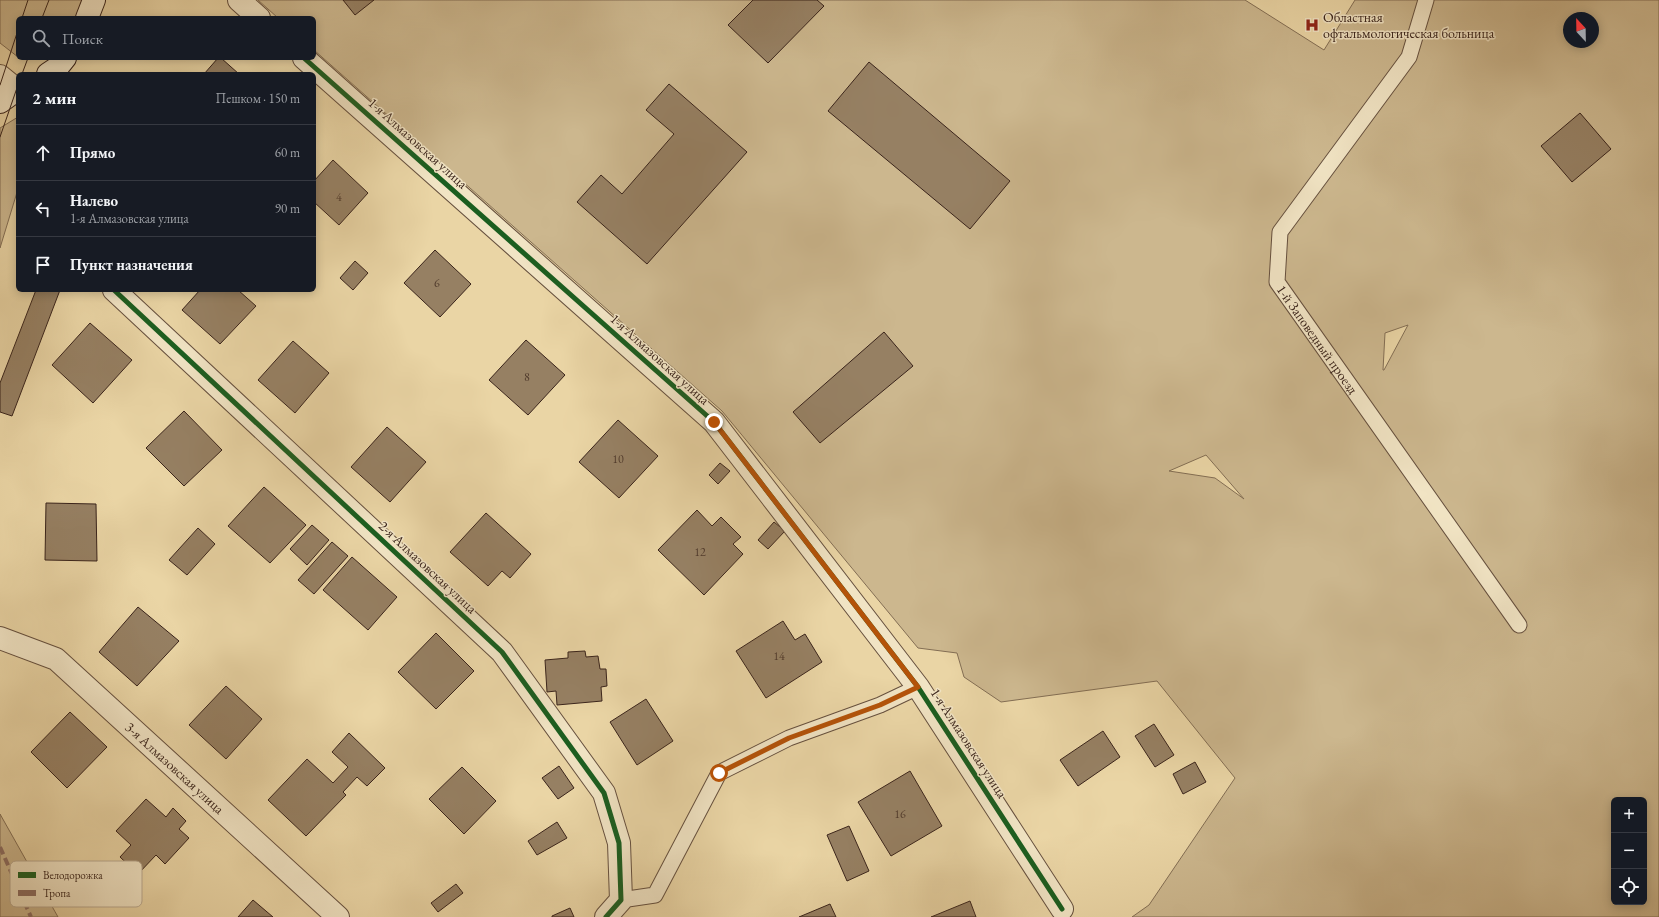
<!DOCTYPE html>
<html lang="ru">
<head>
<meta charset="utf-8">
<style>
  body { margin:0; font-family:"EB Garamond",serif; background:#242831; color:#f1f3f6 }
  .controls { position:absolute; right:12px; bottom:12px; display:grid; overflow:hidden; border-radius:6px; box-shadow:0 2px 10px #0003 }
  .controls button { width:36px; height:36px; display:grid; place-items:center; padding:0; border:0; border-bottom:1px solid #363941; background:#171b24; color:#f1f3f6; font:20px sans-serif }
  .compass { position:absolute; left:1563px; top:12px; width:36px; height:36px; border-radius:50%; background:#171b24; box-shadow:0 2px 10px #0003; rotate:338deg }
  .stop { position:absolute; width:12px; height:12px; margin:-9px; border:3px solid #b45309; border-radius:50%; background:#fff }
  .stop.end { background:#b45309; border-color:#fff; box-shadow:0 1px 4px #0008 }
  .list { margin:0; padding:0; list-style:none }
  h2 { display:flex; justify-content:space-between; align-items:center; height:52px; margin:0; padding:0 16px; font-size:17px }
  h2 small { font-size:13px; font-weight:400; color:#9ea1a6 }
  .list li { display:grid; grid-template-columns:26px 1fr auto; gap:12px; align-items:center; box-sizing:border-box; height:56px; padding:0 16px; border-top:1px solid #363941 }
  .list b { display:block; font-size:15px; white-space:nowrap }
  .list p { margin:0; font-size:13px; white-space:nowrap; color:#9ea1a6 }
  .list em { font-size:13px; font-style:normal; color:#9ea1a6 }
  .icon { flex:none; width:22px; height:22px; fill:none; stroke:currentColor; stroke-width:2; stroke-linecap:round; stroke-linejoin:round }
  .map { position:relative; flex:none; width:1659px; height:917px; overflow:hidden }
  .search { position:absolute; background:#171b24; box-shadow:0 2px 10px #0003; left:16px; top:16px; width:300px; height:44px; display:flex; align-items:center; gap:10px; box-sizing:border-box; padding:0 14px; border-radius:6px; color:#9ea1a6; font-size:15px }
  .panel { position:absolute; background:#171b24; box-shadow:0 2px 10px #0003; left:16px; top:72px; width:300px; height:220px; border-radius:6px }
  .map>svg:first-child { display:block }
  .green { fill:#ccb78e; stroke:#836e54; fill-rule:evenodd }
  .building { fill:#968063; stroke:#3a241b }
  .lines { fill:none; stroke-linecap:round; stroke-linejoin:round }
  .service-casing { stroke:#66503e; stroke-width:17 }
  .minor-casing { stroke:#66503e; stroke-width:24 }
  .secondary-casing { stroke:#3a241b; stroke-width:24 }
  .service { stroke:#f1e4c4; stroke-width:15 }
  .minor { stroke:#f1e4c4; stroke-width:22 }
  .secondary { stroke:#f1e4c4; stroke-width:22 }
  .tram { stroke:#3a241b; stroke-width:1 }
  .quiet { stroke:#8d6e63; stroke-width:4; stroke-dasharray:8 4; stroke-linecap:butt }
  .cycleway-casing { stroke:#f1e4c4; stroke-width:8 }
  .cycleway { stroke:#1b5e20; stroke-width:5 }
  .route { stroke:#b45309; stroke-width:5 }
  .labels { text-anchor:middle; dominant-baseline:central; stroke-width:3; stroke-linejoin:round; paint-order:stroke }
  .number-label { font-size:12px; fill:#513b2d }
  .poi-label { font-size:14px; fill:#3a241b; stroke:#f1e4c4; text-anchor:start }
  .street-label { font-size:14px; fill:#3a241b; stroke:#f1e4c4 }
  .key { fill:#f1e4c4; stroke:#baaa91; stroke-width:1 }
  .key-label { font-size:11px; fill:#3a241b }
</style>
</head>
<body>
<div class="map">
<svg width="1659" height="917" viewBox="0 0 1659 917">
  <rect width="100%" height="100%" fill="#ead5a5"/>
  <filter id="stains"><feTurbulence type="fractalNoise" baseFrequency=".005" numOctaves="4"/><feColorMatrix values="0 0 0 0 .2 0 0 0 0 .09 0 0 0 0 .02 0 0 0 .5 -.17"/></filter>
  <radialGradient id="worn" r=".72"><stop offset=".6" stop-color="#630" stop-opacity="0"/><stop offset="1" stop-color="#630" stop-opacity=".3"/></radialGradient>
  <!-- green -->
  <g class="green">
    <path d="M0,0H83L76,18H18V57L0,43Z"/>
    <path d="M258,0H1245L1324,50L1355,0H1659V917H1132L1149,905L1235,778L1157,681L1001,702L964,677L957,653L918,648L722,411L314,50V18H278ZM1569,18H1593V42H1569ZM1408,325L1384,370H1383L1385,333ZM1206,455L1244,499L1215,478L1169,471ZM1614,800H1644V902H1614Z"/>
    <path d="M18,117V189L0,248V128Z"/>
    <path d="M0,814L58,917H0Z"/>
  </g>
  <!-- building -->
  <g class="building">
    <path d="M343,0H374L355,15Z"/>
    <path d="M753,0H817L824,6L768,63L728,25Z"/>
    <path d="M218,58H221L239,74H204Z"/>
    <path d="M869,62L1010,181L970,229L828,111Z"/>
    <path d="M669,84L747,152L647,264L577,202L601,175L622,194L674,134L646,110Z"/>
    <path d="M1580,113L1611,149L1572,182L1541,146Z"/>
    <path d="M333,160L368,193L339,225L314,202V181Z"/>
    <path d="M435,250L471,284L440,317L404,283Z"/>
    <path d="M355,261L368,273L353,290L340,278Z"/>
    <path d="M36,290H60L12,416L0,412V383Z"/>
    <path d="M200,290H238L256,306L220,344L182,310Z"/>
    <path d="M90,323L132,360L93,403L52,365Z"/>
    <path d="M884,332L913,366L820,443L793,412Z"/>
    <path d="M526,340L565,375L528,415L489,380Z"/>
    <path d="M293,341L329,373L295,413L258,380Z"/>
    <path d="M184,411L222,450L184,486L146,448Z"/>
    <path d="M618,420L658,456L619,498L579,462Z"/>
    <path d="M387,427L426,462L390,502L351,467Z"/>
    <path d="M720,463L730,471L718,484L709,475Z"/>
    <path d="M264,487L306,525L270,563L228,526Z"/>
    <path d="M46,503L96,504L97,561L45,560Z"/>
    <path d="M697,510L712,526L721,517L741,537L733,544L743,554L704,595L658,550Z"/>
    <path d="M486,513L531,554L510,578L502,571L488,586L450,552Z"/>
    <path d="M774,522L785,531L768,549L758,540Z"/>
    <path d="M312,525L329,540L307,565L290,549Z"/>
    <path d="M198,528L215,544L187,575L169,560Z"/>
    <path d="M332,542L348,556L314,594L298,580Z"/>
    <path d="M352,557L397,597L368,630L323,590Z"/>
    <path d="M138,607L179,641L137,686L99,652Z"/>
    <path d="M783,621L795,640L805,634L822,662L766,698L736,651Z"/>
    <path d="M436,633L474,671L436,709L398,672Z"/>
    <path d="M585,651L586,657L598,656L600,669H606L607,686L601,687L602,701L557,705L556,691L547,692L545,660L568,658V652Z"/>
    <path d="M226,686L262,719L226,759L189,725Z"/>
    <path d="M646,699L673,741L637,765L610,722Z"/>
    <path d="M70,712L107,747L67,788L31,752Z"/>
    <path d="M1154,724L1174,755L1155,767L1135,736Z"/>
    <path d="M1103,731L1120,757L1078,786L1060,760Z"/>
    <path d="M349,733L385,768L367,786L357,777L343,792L346,795L306,836L268,800L307,759L333,783L348,767L332,752Z"/>
    <path d="M1195,762L1206,782L1183,794L1173,774Z"/>
    <path d="M559,766L574,788L558,799L542,778Z"/>
    <path d="M462,767L496,801L464,834L429,799Z"/>
    <path d="M910,771L942,826L891,856L858,802Z"/>
    <path d="M146,799L166,817L173,808L186,821L179,829L189,838L165,864L156,855L138,874L120,857L131,845L116,831Z"/>
    <path d="M557,822L567,838L537,855L528,841Z"/>
    <path d="M849,826L869,871L847,881L827,835Z"/>
    <path d="M456,884L463,893L438,912L431,903Z"/>
    <path d="M253,900L273,917H238Z"/>
    <path d="M970,901L976,917H931Z"/>
    <path d="M830,904L836,917H799Z"/>
    <path d="M570,908L574,917H552V916Z"/>
  </g>
  <g class="lines">
    <defs>
      <g id="service">
        <path id="s1" d="M1426,0L1409,57L1280,232L1277,282L1519,625"/>
        <path d="M621,900L655,895L719,773L789,738L880,705L918,687"/>
      </g>
      <g id="minor">
        <path d="M239,0L259,18"/>
        <path d="M304,58L714,422L918,687L1062,909"/>
        <path d="M0,76L16,89"/>
        <path d="M114,290L502,652L604,793L619,843L621,900L606,917"/>
        <path id="s2" d="M0,638L56,659L338,917"/>
      </g>
      <g id="secondary">
        <path d="M87,18L94,0"/>
        <path d="M48,74L57,68L65,58"/>
        <path d="M0,102L18,89"/>
      </g>
    </defs>
    <!-- service casing -->
    <use href="#service" class="service-casing"/>
    <!-- minor casing -->
    <use href="#minor" class="minor-casing"/>
    <!-- secondary casing -->
    <use href="#secondary" class="secondary-casing"/>
    <!-- service -->
    <use href="#service" class="service"/>
    <!-- minor -->
    <use href="#minor" class="minor"/>
    <!-- secondary -->
    <use href="#secondary" class="secondary"/>
    <!-- tram -->
    <g class="tram">
      <path d="M22,18L28,0"/>
      <path d="M42,18L49,0"/>
      <path d="M22,74L28,58"/>
      <path d="M0,85L18,30"/>
      <path d="M0,137L18,85"/>
    </g>
    <!-- quiet -->
    <path class="quiet" d="M0,847L31,917"/>
    <defs>
      <g id="cycleway">
        <path d="M304,58L714,422L918,687L1062,909"/>
        <path d="M114,290L502,652L604,793L619,843L621,900L606,917"/>
      </g>
    </defs>
    <!-- cycleway casing -->
    <use href="#cycleway" class="cycleway-casing"/>
    <!-- cycleway -->
    <use href="#cycleway" class="cycleway"/>
  </g>
  <g class="lines">
    <!-- route -->
    <path class="route" d="M714,422L918,687L880,705L789,738L719,773"/>
  </g>
  <!-- icons -->
  <defs>
    <symbol id="hospital-bare" viewBox="-9 -9 18 18"><path d="M-5-5h3v3.5h4V-5h3V5h-3V1.5h-4V5h-3Z" fill="#8f2418" stroke="#f1e4c4" stroke-width="2.5" paint-order="stroke"/></symbol>
  </defs>
  <g fill-rule="evenodd">
    <use href="#hospital-bare" x="1302" y="15" width="20" height="20"/>
  </g>
  <g class="labels">
    <!-- number labels -->
    <g class="number-label">
      <text x="339" y="197">4</text>
      <text x="437" y="283">6</text>
      <text x="527" y="377">8</text>
      <text x="618" y="459">10</text>
      <text x="700" y="552">12</text>
      <text x="779" y="656">14</text>
      <text x="900" y="814">16</text>
    </g>
    <!-- poi labels -->
    <g class="poi-label">
      <text x="1323" y="17">Областная<tspan x="1323" dy="16">офтальмологическая больница</tspan></text>
    </g>
    <!-- street labels -->
    <g class="street-label">
      <text transform="translate(418 143) rotate(42)">1-я Алмазовская улица</text>
      <text stroke="none"><textPath href="#s1" startOffset="397">1-й Заповедный проезд</textPath></text>
      <text transform="translate(660 359) rotate(42)">1-я Алмазовская улица</text>
      <text transform="translate(428 567) rotate(43)">2-я Алмазовская улица</text>
      <text transform="translate(969 743) rotate(57)">1-я Алмазовская улица</text>
      <text stroke="none"><textPath href="#s2" startOffset="221">3-я Алмазовская улица</textPath></text>
    </g>
  </g>
  <!-- legend -->
  <rect x="10" y="861" width="132" height="46" rx="6" class="key"/>
  <rect x="18" y="872" width="18" height="6" fill="#1b5e20"/>
  <rect x="18" y="890" width="18" height="6" fill="#8d6e63"/>
  <g class="key-label">
    <text x="43" y="879">Велодорожка</text>
    <text x="43" y="897">Тропа</text>
  </g>
  <rect width="100%" height="100%" filter="url(#stains)"/>
  <rect width="100%" height="100%" fill="url(#worn)"/>
</svg>
<div class="controls">
<button>+</button>
<button>−</button>
<button><svg class="icon" aria-label="locate" viewBox="0 0 24 24"><circle cx="12" cy="12" r="6"/><path d="M12 2v4M12 18v4M2 12h4M18 12h4"/></svg></button>
</div>
<svg class="compass" viewBox="-18 -18 36 36"><path d="M0-13l5 13h-10z" fill="#e53935"/><path d="M0 13l5-13h-10z" fill="#9ea1a6"/></svg>
<div class="stop" style="left:719px;top:773px"></div>
<div class="stop end" style="left:714px;top:422px"></div>
<div class="search"><svg class="icon" aria-label="search" viewBox="0 0 24 24"><circle cx="10" cy="10" r="6"/><path d="M15 15l6 6"/></svg>Поиск</div>
<section class="panel">
<h2>2 мин<small>Пешком · 150 m</small></h2>
<ul class="list">
<li><svg class="icon" aria-label="ahead" viewBox="0 0 24 24"><path d="M12 20V5M6 11l6-6 6 6"/></svg><div><b>Прямо</b></div><em>60 m</em></li>
<li><svg class="icon" aria-label="left" viewBox="0 0 24 24"><path d="M17 20v-9H6M10 6l-5 5 5 5"/></svg><div><b>Налево</b><p>1-я Алмазовская улица</p></div><em>90 m</em></li>
<li><svg class="icon" aria-label="arrive" viewBox="0 0 24 24"><path d="M6 21V4h12l-3 4 3 4H6"/></svg><div><b>Пункт назначения</b></div></li>
</ul>
</section>
</div>
</body>
</html>
